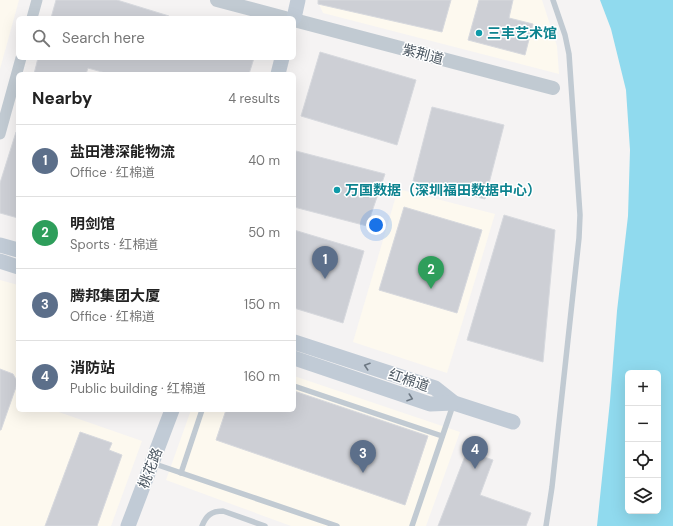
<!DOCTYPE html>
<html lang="en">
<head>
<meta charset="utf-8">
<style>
  body { margin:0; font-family:"DM Sans","Noto Sans SC",sans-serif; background:#f2f2f2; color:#222 }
  .controls { position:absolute; right:12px; bottom:12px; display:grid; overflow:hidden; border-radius:6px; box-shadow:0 4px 16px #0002 }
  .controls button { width:36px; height:36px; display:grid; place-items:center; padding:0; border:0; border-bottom:1px solid #e0e0e0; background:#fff; color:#222; font:20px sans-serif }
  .you { position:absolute; left:376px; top:225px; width:14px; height:14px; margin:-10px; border:3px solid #fff; border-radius:50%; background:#1a73e8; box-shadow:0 0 0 6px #1a73e833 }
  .badge { display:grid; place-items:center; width:26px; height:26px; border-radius:50%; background:#1a73e8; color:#fff; font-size:13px; font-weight:700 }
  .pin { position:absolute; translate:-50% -33px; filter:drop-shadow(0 1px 2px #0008) }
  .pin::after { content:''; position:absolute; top:21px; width:14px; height:12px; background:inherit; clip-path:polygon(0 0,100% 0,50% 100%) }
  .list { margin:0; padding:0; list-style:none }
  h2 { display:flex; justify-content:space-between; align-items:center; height:52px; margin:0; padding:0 16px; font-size:17px }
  h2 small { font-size:13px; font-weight:400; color:#767676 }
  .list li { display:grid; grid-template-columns:26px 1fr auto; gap:12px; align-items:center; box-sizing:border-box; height:72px; padding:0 16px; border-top:1px solid #e0e0e0 }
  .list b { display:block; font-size:15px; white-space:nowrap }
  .list p { margin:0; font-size:13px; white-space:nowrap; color:#767676 }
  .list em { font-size:13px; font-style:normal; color:#767676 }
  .icon { flex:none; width:22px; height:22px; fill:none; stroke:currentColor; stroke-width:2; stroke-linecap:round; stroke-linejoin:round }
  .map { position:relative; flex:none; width:673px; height:526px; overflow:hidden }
  .search { position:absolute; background:#fff; box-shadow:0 4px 16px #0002; left:16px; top:16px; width:280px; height:44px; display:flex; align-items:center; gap:10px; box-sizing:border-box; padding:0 14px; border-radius:6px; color:#767676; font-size:15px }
  .panel { position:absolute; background:#fff; box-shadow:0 4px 16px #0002; left:16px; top:72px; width:280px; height:340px; border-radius:6px }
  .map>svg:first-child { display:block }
  .commercial { fill:#fdf9ef }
  .water { fill:#90daee; fill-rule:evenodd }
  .building { fill:#cdcfd5; stroke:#d7d9de }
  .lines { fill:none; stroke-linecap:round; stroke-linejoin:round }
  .service { stroke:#c1cad2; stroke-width:5.5 }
  .minor { stroke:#c1cad2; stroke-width:11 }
  .tertiary { stroke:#c1cad2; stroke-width:14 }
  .secondary { stroke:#c1cbd6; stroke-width:15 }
  .oneway { stroke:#6e7984 }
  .culture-dot { fill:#0f9aa8; stroke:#fff; stroke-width:1.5 }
  .labels { text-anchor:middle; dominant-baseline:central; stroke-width:3; stroke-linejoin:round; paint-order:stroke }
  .culture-label { font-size:14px; font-weight:bold; fill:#0d838f; stroke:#fff; text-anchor:start }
  .street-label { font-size:14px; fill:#4a5661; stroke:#fff }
</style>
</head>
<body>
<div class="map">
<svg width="673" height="526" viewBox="0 0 673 526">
  <rect width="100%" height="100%" fill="#f5f3f3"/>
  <!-- commercial -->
  <g class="commercial">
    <path d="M0,0H19L0,69Z"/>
    <path d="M317,0H542L557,46L559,74L323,13Z"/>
    <path d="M398,189L495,214L447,373L353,342Z"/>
    <path d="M0,280L18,285V410H53L142,441L111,526H0Z"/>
    <path d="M294,376L460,432L426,526H291L166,480L191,410H294Z"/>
  </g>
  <!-- water -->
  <path class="water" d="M600,0H673V526H597L610,401L617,311L628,216L630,150L626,90L611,29ZM628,373H658V511H628Z"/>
  <!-- building -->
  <g class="building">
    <path d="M56,0H117L169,16V18H51Z"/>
    <path d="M318,0H451L442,32L318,4Z"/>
    <path d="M479,0H513L509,18L533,24L525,55L468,40Z"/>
    <path d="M320,52L416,80L397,145L301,116Z"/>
    <path d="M38,58H254L249,74H109L88,68L86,74H34Z"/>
    <path d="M432,107L504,125L485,199L413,181Z"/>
    <path d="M16,132H18V218L0,213V183Z"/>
    <path d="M296,151L385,174L367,226L294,207V157Z"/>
    <path d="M404,207L482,230L457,313L379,290Z"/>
    <path d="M504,215L555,230L543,362L467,340Z"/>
    <path d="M294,230L364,251L343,323L294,308Z"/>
    <path d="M0,369L13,374L17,381L16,387L1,430H0Z"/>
    <path d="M294,391L428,436L405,505L216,440L226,410H294Z"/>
    <path d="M80,432L112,443L109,450L122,455L97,526H45Z"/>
    <path d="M467,451L493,460L480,495L531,513L526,526H438Z"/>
  </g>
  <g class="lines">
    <!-- service -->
    <g class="service">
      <path d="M294,386L442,436"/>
      <path d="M152,463L337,526"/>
      <path d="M181,473L202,410"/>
      <path d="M202,526C206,516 211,511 223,511L265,526"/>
      <path d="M412,526L453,405"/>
      <path d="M546,526L552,487L579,238L580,215L569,54L565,35L553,0"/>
    </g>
    <!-- minor -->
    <g class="minor">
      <path d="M32,18L37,0"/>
      <path d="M0,134L21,58"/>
    </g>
    <!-- tertiary -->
    <g class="tertiary">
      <path d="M217,0L285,18"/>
      <path d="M294,20L553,88"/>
    </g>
    <!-- secondary -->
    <g class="secondary">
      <path d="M294,18L298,0"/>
      <path d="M278,74L282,58"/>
      <path d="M0,245L18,250"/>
      <path d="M0,261L18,267"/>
      <path d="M294,342L435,388L454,403L513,422"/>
      <path d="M294,358L430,404L454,403"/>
      <path d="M128,526L172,410"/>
    </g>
  </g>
  <!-- one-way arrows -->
  <defs><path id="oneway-chevron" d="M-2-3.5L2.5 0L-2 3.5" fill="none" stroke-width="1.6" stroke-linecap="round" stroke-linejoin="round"/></defs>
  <g class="oneway">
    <use href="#oneway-chevron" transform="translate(367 366) rotate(-162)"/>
    <use href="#oneway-chevron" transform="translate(410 398) rotate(19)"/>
  </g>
  <!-- markers -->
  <g class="culture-dot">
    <circle cx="479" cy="33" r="4"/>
    <circle cx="337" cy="190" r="4"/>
  </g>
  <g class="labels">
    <!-- culture labels -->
    <g class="culture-label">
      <text x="487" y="33">三丰艺术馆</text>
      <text x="345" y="190">万国数据（深圳福田数据中心）</text>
    </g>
    <!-- street labels -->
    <g class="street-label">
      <text transform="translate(423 54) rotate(15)">紫荆道</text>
      <text transform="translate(409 380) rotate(19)">红棉道</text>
      <text transform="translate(150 468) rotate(-69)">桃花路</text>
    </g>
  </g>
</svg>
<div class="controls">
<button>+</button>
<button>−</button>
<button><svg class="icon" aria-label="locate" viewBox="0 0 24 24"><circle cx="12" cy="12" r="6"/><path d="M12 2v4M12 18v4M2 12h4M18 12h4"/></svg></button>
<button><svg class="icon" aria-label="layers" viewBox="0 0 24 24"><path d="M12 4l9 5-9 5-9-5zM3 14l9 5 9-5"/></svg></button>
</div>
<div class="you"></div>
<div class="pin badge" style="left:325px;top:279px;background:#5c6f8a">1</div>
<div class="pin badge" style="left:431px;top:289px;background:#2e9e5b">2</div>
<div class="pin badge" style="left:363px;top:473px;background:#5c6f8a">3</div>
<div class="pin badge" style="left:475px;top:469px;background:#5c6f8a">4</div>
<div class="search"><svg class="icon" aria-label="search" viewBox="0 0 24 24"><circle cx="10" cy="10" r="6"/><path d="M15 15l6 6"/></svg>Search here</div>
<section class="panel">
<h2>Nearby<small>4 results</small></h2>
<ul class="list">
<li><span class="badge" style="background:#5c6f8a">1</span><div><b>盐田港深能物流</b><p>Office · 红棉道</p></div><em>40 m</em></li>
<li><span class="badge" style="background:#2e9e5b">2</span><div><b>明剑馆</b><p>Sports · 红棉道</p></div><em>50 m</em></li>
<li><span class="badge" style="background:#5c6f8a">3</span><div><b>腾邦集团大厦</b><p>Office · 红棉道</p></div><em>150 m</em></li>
<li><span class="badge" style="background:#5c6f8a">4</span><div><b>消防站</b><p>Public building · 红棉道</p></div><em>160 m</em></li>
</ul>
</section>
</div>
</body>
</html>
